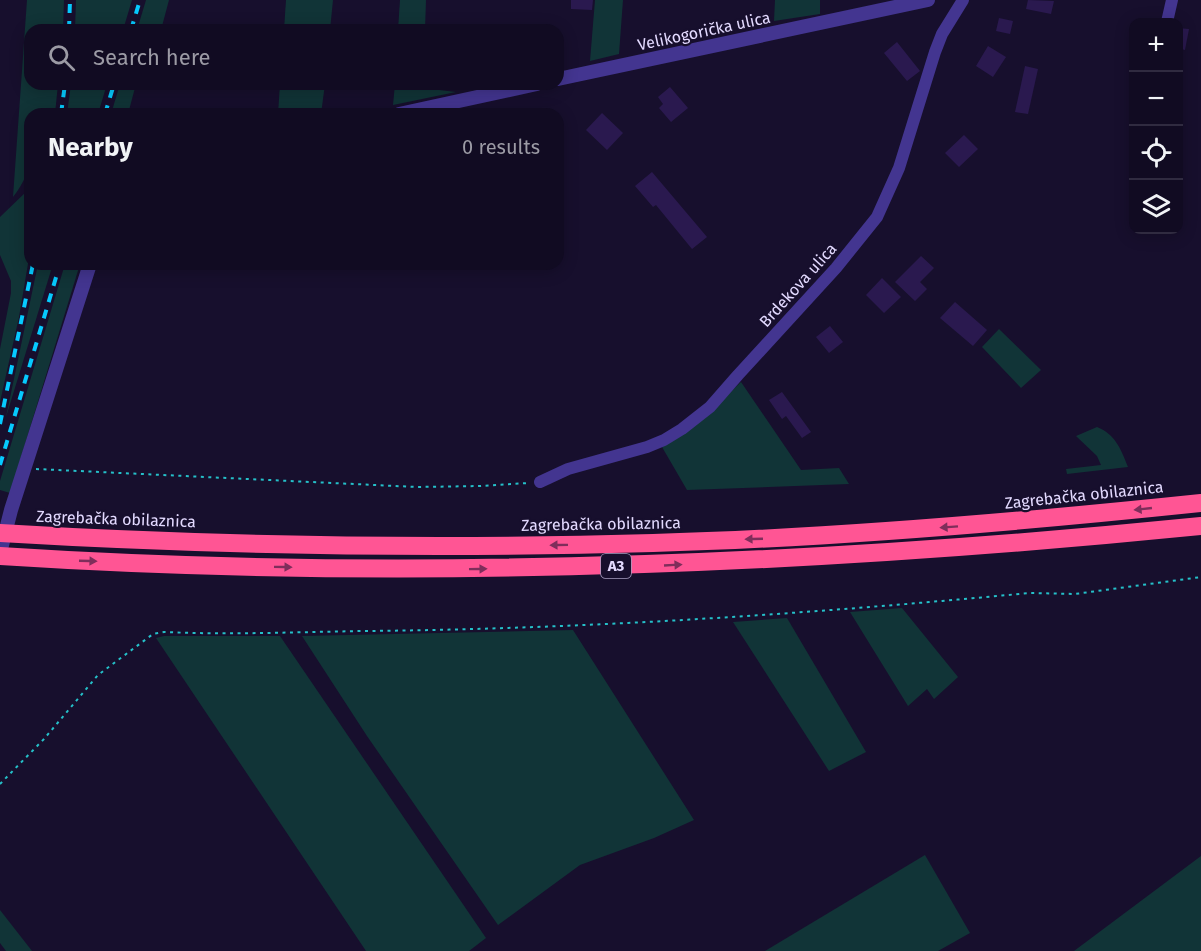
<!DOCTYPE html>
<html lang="en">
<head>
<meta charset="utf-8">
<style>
  body { margin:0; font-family:"Fira Sans",sans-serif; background:#1a142a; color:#f1f3f6 }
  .controls { position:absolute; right:18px; top:18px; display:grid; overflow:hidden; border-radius:12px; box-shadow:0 3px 15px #0003 }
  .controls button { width:54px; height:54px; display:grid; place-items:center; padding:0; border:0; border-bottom:2px solid #302b40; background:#110b22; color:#f1f3f6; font:30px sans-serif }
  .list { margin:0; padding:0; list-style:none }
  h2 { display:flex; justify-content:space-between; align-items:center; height:78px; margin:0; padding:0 24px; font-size:26px }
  h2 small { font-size:20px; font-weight:400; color:#9c9ba5 }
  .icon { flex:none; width:33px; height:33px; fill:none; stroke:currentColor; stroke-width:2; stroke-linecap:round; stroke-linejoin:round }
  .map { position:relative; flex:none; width:1201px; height:951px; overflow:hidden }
  .search { position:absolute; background:#110b22; box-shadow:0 3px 15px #0003; left:24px; top:24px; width:540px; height:66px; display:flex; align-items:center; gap:15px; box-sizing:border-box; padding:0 21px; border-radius:18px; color:#9c9ba5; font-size:22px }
  .panel { position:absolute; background:#110b22; box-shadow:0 3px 15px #0003; left:24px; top:108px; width:540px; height:162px; border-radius:18px }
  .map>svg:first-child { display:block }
  .green { fill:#113437 }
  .building { fill:#2a194f }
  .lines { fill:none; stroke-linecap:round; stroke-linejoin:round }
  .path { stroke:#25c0c9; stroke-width:2; stroke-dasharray:3 4.5; stroke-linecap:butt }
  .minor { stroke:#433590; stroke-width:12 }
  .tertiary { stroke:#433590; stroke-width:14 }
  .motorway { stroke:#ff5594; stroke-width:18 }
  .rail { stroke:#06caff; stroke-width:4; stroke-dasharray:9 8; stroke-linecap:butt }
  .oneway { fill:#7f2e5b }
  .labels { text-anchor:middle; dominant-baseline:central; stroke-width:4.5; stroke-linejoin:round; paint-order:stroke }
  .shield { fill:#170f2d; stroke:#a69dc0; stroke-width:1.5 }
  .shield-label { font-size:15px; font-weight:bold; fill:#e3daff }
  .street-label { font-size:16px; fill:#e3daff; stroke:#170f2d }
</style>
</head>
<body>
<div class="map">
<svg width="1201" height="951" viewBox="0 0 1201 951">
  <rect width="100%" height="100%" fill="#170f2d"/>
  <!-- green -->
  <g class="green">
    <path d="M27,0H64L63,30H30V84H58L55,114H30C30,149 36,168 13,197Z"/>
    <path d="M76,0H132L123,30H75Z"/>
    <path d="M146,0H169L161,30H137Z"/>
    <path d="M286,0H333L330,30H284Z"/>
    <path d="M400,0H426L425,30H398Z"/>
    <path d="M595,0H623L619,54L590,61Z"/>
    <path d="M775,0H820V14L774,21Z"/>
    <path d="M71,84H107L98,114H67Z"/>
    <path d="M120,84H136L128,114H111Z"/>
    <path d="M280,84H325L321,114H278Z"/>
    <path d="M395,84H422L423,88L456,92L393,105Z"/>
    <path d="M30,185V252L19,317L0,402V349L11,293V281L0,255V217L27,191Z"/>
    <path d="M38,264H53L6,417Z"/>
    <path d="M65,264H80L10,493L0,490V481Z"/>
    <path d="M999,329L1041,370L1021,388L982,347Z"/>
    <path d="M741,382L801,470L839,468L849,484L687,490L662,447L716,406Z"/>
    <path d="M1097,427C1115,434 1121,449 1128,467L1067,474L1066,469L1101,465L1097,456L1076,436Z"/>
    <path d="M902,608L958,677L934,699L927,689L908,706L850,612Z"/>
    <path d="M787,618L866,752L829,771L733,622Z"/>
    <path d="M573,630L694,820L654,838L580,865L498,925L367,736L302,636Z"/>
    <path d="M164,636H280L486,938L469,951H366L156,638Z"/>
    <path d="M925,855L970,933L938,951H765Z"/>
    <path d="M1201,856V951H1074Z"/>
    <path d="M0,910L32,951H6L0,943Z"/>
  </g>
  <!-- building -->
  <g class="building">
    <path d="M571,0H593L592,10L571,9Z"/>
    <path d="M1028,0L1054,1L1051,14L1026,9Z"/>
    <path d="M999,18L1013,21L1010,34L996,31Z"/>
    <path d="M1178,28L1189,29L1185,50L1178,48Z"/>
    <path d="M897,42L920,71L907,81L884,53Z"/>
    <path d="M988,46L1006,57L993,77L976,66Z"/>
    <path d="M1025,66L1038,69L1028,114L1015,112Z"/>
    <path d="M670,87L688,108L671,122L659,108L663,104L658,97Z"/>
    <path d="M602,113L623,133L607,150L586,130Z"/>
    <path d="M964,135L978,149L959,167L945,153Z"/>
    <path d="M652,172L707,237L692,249L656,205L653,207L635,186Z"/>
    <path d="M921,256L934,268L920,282L927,289L915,301L895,282Z"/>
    <path d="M882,278L901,297L884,313L866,295Z"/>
    <path d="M955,302L987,330L973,346L940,318Z"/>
    <path d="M830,326L843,342L829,353L816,337Z"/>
    <path d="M782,392L811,432L802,438L786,416L782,419L769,400Z"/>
  </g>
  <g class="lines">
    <!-- path -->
    <g class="path">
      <path d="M36,469L417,487L481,486L528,483"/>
      <path d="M0,784L44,739L98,675L153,634L164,632C231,635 297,632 364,631C586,629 808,614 1029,593L1075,594L1201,577"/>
    </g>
    <!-- minor -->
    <g class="minor">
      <path d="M1167,22L1172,0"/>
      <path d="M540,482L568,469L647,447L664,440L682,429L710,407L738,375L836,268L877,217L899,168L935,52L942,34L963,0"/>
    </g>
    <!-- tertiary -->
    <g class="tertiary">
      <path d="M558,79L928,0"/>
      <path d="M399,114L537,84"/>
      <path d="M0,553L11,510L90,264"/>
    </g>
    <!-- motorway -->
    <g class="motorway">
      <path d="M0,533C217,546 435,549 653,543C836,538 1019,522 1201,503"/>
      <path d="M0,556C401,582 802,566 1201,526"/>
    </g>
    <!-- rail -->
    <g class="rail">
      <path d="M69,30L70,0"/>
      <path d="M131,30L140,0"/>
      <path d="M61,114L65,84"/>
      <path d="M105,114L114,84"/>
      <path d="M0,424L33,264"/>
      <path d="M0,465L60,264"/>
    </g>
  </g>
  <!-- one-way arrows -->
  <defs><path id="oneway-solid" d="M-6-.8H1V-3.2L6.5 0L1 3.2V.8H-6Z" transform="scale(1.5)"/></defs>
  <g class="oneway">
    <use href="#oneway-solid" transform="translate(1143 509) rotate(174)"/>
    <use href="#oneway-solid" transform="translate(949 527) rotate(176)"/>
    <use href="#oneway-solid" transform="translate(754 539) rotate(178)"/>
    <use href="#oneway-solid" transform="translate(559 545) rotate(179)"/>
    <use href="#oneway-solid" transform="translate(88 561) rotate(2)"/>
    <use href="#oneway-solid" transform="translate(673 565) rotate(-3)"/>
    <use href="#oneway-solid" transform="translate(283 567) rotate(1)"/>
    <use href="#oneway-solid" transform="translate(478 569) rotate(-1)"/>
  </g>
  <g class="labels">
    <!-- shield labels -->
    <rect class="shield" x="601" y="554" width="30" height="24" rx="4.5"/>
    <g class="shield-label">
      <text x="616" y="566">A3</text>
    </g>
    <!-- street labels -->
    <g class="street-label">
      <text transform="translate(704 31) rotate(-12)">Velikogorička ulica</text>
      <text transform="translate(798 285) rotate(-48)">Brdekova ulica</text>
      <text transform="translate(1084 495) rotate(-6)">Zagrebačka obilaznica</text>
      <text transform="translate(116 519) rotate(2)">Zagrebačka obilaznica</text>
      <text transform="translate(601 524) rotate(-1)">Zagrebačka obilaznica</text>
    </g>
  </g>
</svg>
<div class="controls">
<button>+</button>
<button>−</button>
<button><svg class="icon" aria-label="locate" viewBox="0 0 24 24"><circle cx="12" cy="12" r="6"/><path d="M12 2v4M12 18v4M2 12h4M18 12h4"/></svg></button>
<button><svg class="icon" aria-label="layers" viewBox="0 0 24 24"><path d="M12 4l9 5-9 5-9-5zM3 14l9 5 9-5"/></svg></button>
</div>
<div class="search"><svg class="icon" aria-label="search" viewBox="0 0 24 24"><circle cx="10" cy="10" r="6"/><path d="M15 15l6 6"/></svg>Search here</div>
<section class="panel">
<h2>Nearby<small>0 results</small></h2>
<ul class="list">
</ul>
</section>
</div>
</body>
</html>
